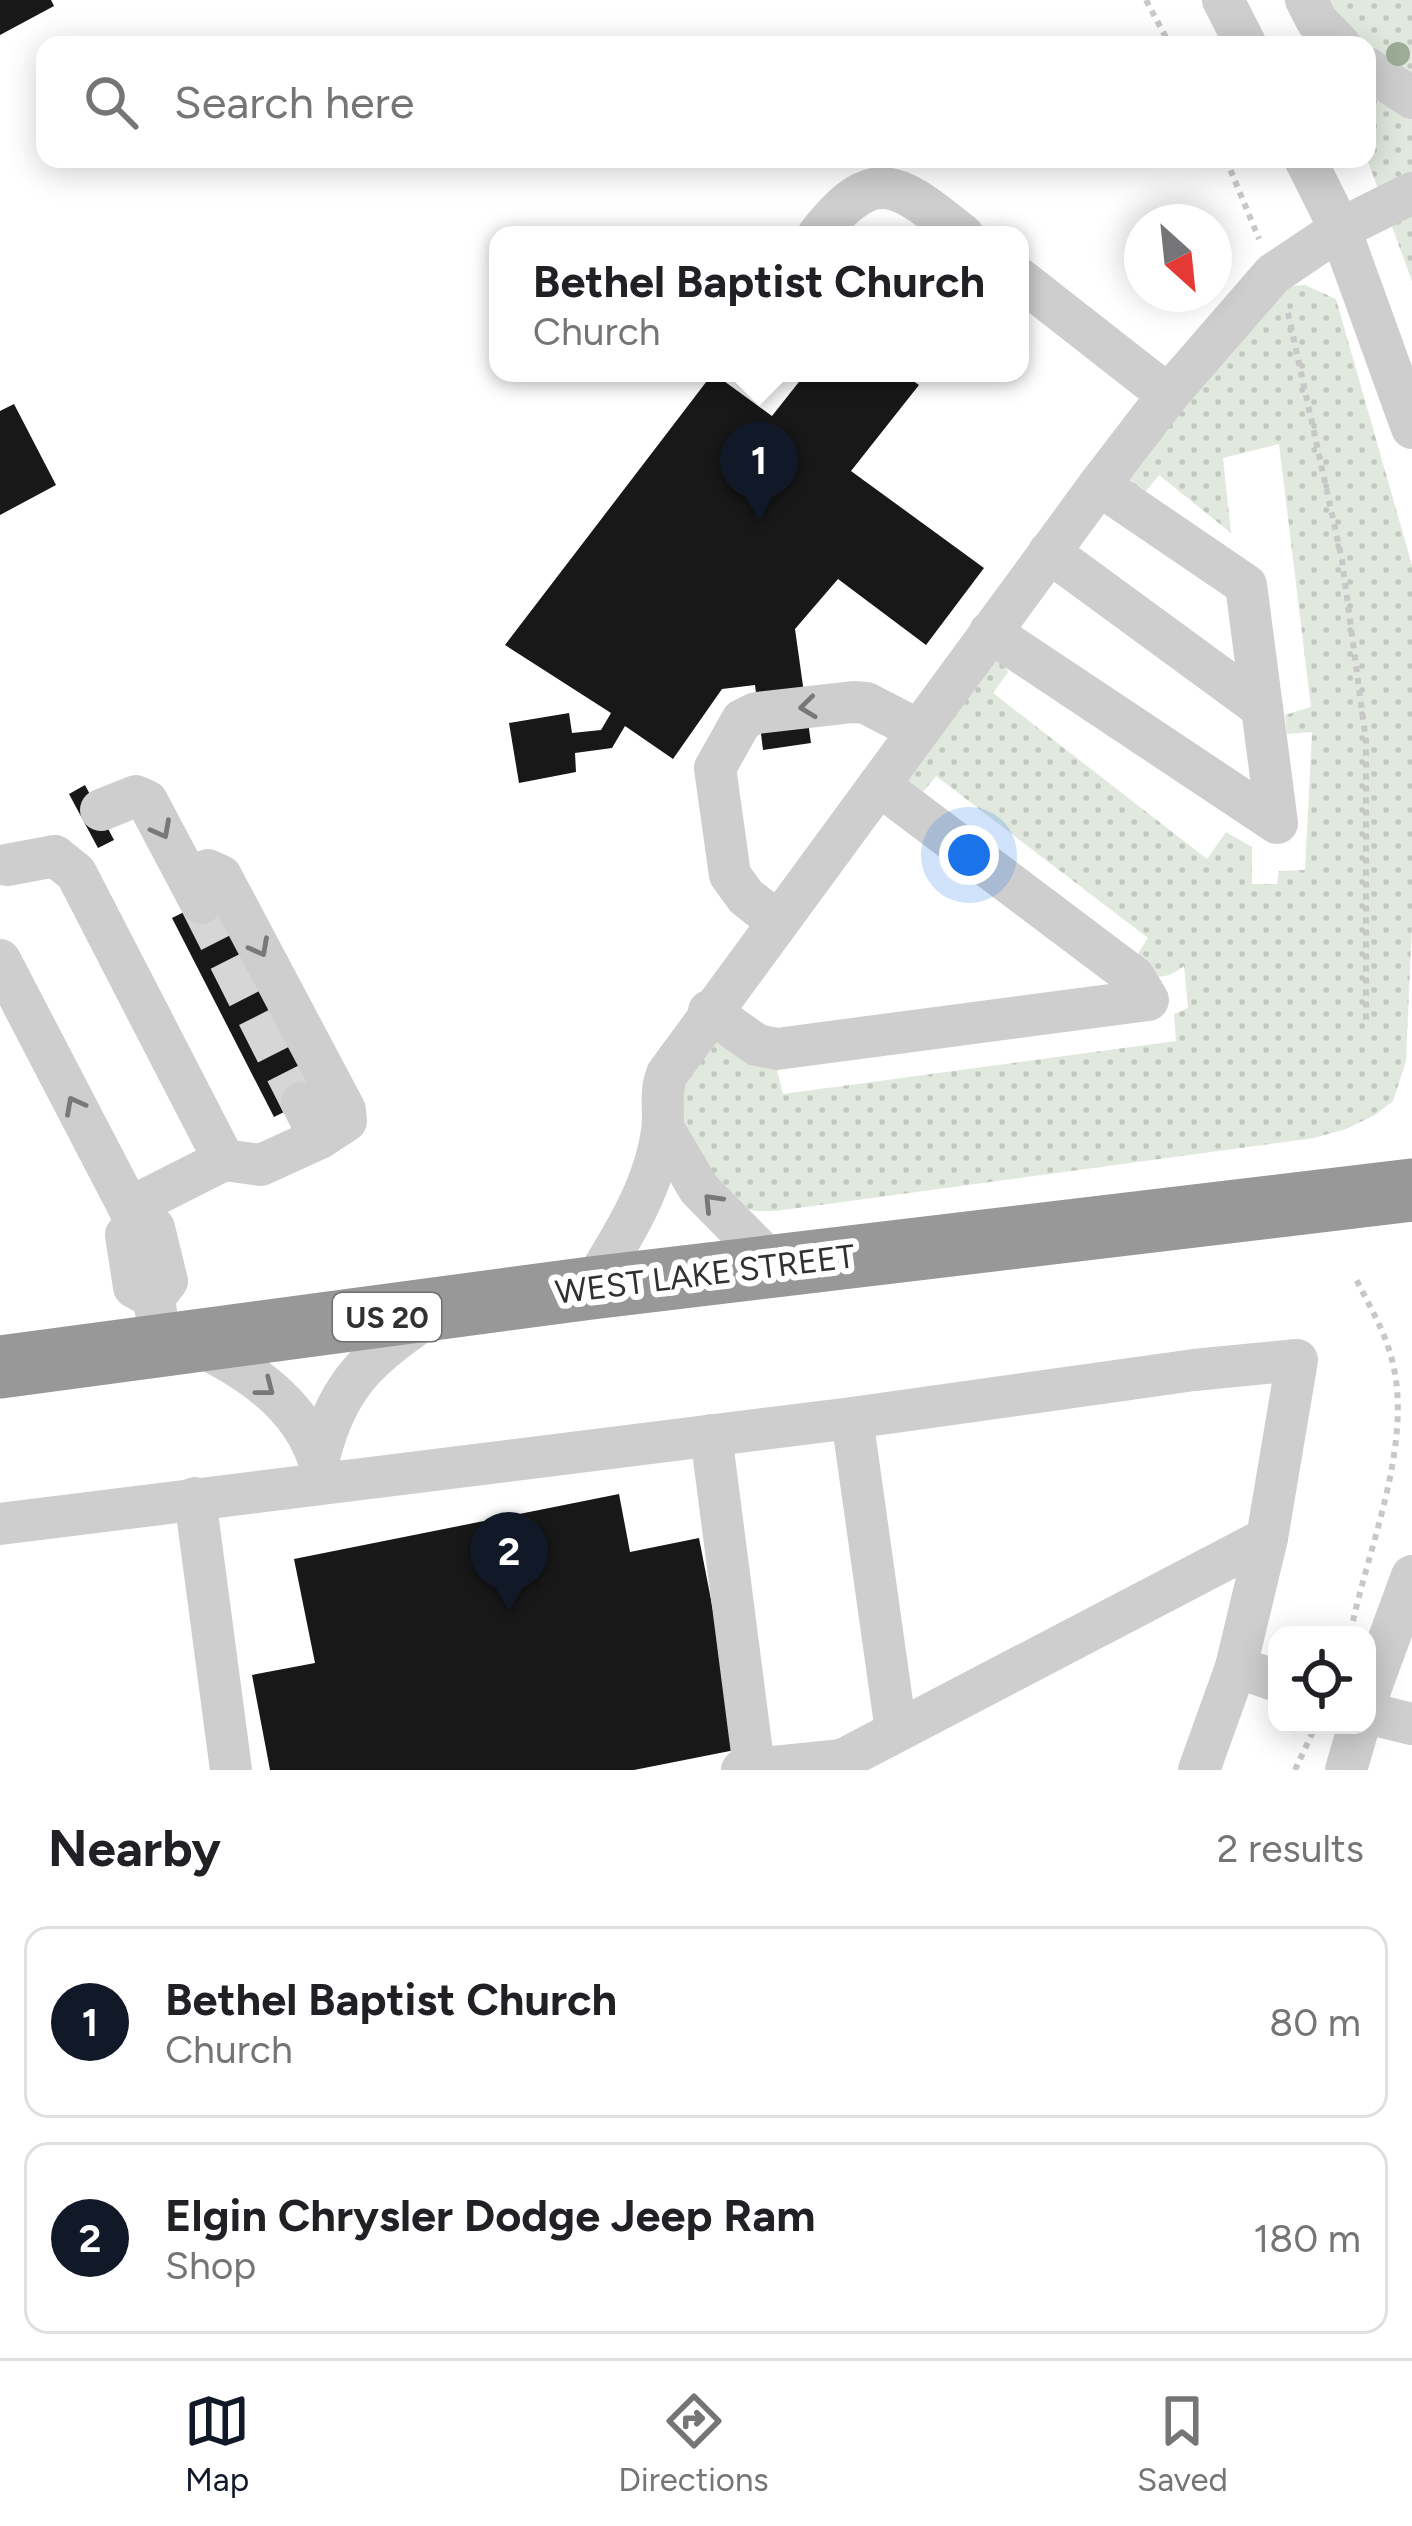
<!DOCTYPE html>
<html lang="en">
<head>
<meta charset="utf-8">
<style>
  body { margin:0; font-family:Figtree,sans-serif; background:#f6f6f6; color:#202124 }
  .controls { position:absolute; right:36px; bottom:36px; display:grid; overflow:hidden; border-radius:24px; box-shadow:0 6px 30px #0003 }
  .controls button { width:108px; height:108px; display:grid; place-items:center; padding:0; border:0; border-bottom:3px solid #e0e0e0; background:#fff; color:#202124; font:60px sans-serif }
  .compass { position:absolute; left:1124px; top:204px; width:108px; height:108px; border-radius:50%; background:#fff; box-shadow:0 6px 30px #0003; rotate:153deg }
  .you { position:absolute; left:969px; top:855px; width:42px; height:42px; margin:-30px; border:9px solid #fff; border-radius:50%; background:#1a73e8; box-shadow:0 0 0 18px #1a73e833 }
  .badge { display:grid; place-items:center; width:78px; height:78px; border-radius:50%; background:#111827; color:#fff; font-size:39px; font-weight:700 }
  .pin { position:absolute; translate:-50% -99px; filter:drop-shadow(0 3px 6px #0008) }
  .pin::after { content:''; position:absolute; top:63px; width:42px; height:36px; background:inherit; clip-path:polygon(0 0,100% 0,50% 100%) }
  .popup { position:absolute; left:489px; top:226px; width:540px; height:156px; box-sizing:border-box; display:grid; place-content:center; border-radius:24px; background:#fff; filter:drop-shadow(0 3px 9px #0005); font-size:39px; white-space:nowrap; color:#757577 }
  .popup b { font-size:45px; color:#202124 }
  .popup::after { content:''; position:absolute; left:50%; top:100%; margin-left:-24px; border:24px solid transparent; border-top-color:#fff }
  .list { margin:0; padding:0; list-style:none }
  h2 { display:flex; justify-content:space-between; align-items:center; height:156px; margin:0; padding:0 48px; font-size:51px }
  h2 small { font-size:39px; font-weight:400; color:#757577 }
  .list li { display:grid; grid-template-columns:78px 1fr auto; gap:36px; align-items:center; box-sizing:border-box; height:192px; margin:0 24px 24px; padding:0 24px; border:3px solid #e0e0e0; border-radius:24px }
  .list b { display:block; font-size:45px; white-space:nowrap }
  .list p { margin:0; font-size:39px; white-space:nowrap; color:#757577 }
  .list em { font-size:39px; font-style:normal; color:#757577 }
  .icon { flex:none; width:66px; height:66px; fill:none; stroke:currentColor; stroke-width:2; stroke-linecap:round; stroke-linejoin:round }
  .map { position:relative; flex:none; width:1412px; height:1770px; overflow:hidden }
  .search { position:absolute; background:#fff; box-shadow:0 6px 30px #0003; left:36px; right:36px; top:36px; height:132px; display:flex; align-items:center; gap:30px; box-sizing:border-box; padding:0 42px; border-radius:24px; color:#757577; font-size:45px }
  .sheet { height:588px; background:#fff }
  nav { display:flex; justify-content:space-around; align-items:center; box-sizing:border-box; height:168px; border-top:3px solid #e0e0e0; background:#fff; font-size:33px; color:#757577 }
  nav a { display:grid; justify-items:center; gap:6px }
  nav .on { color:#111827 }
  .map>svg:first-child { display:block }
  .grass { fill:url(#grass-dots) }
  .building { fill:#181818 }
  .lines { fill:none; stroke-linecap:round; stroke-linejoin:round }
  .minor-tunnel { stroke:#d6d6d6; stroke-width:42; stroke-dasharray:42 21; stroke-linecap:butt }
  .path { stroke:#c8c8c8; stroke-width:6; stroke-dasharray:6 6; stroke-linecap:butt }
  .minor { stroke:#cecece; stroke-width:42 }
  .highway { stroke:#989898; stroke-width:63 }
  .tree { fill:#9cac97 }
  .oneway { stroke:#787878 }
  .labels { text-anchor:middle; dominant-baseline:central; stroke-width:12; stroke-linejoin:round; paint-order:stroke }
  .shield { fill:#fff; stroke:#6f6f6f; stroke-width:3 }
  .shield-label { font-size:30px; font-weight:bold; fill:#313131 }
  .street-label { font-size:33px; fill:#313131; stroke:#fff }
</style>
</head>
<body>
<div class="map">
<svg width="1412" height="1770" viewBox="0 0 1412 1770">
  <defs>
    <pattern id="grass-dots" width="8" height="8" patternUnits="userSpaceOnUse" patternTransform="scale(3)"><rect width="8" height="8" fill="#e1e9de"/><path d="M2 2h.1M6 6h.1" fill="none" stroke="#c2c8bf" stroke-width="1.8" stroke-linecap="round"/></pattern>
  </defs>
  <rect width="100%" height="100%" fill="#fff"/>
  <!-- grass -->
  <g class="grass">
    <path d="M1284,0H1412V281L1367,159V45H1308Z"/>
    <path d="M1305,285L1336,299L1412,565V924L1406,1061L1393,1101L1375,1115L1346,1129L1314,1138L776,1211H755L733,1204L685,1139L676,1083L716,1041L777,1070L783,1094L1176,1041L1174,1014L1188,1008L1184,966C1170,976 1164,979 1147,974L1137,955L1148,938L936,776L923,792L901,784L992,661L1004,664L1008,672L993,693L1207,859L1226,832L1252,847V884H1277L1279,871L1305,870L1312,732L1287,734L1285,715L1311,707L1279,444L1223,458L1231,533L1159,475L1139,500L1118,484L1262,299L1291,286Z"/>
  </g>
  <!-- building -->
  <g class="building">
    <path d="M0,0H51L54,6L0,35Z"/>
    <path d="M713,373L772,416L806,373H902L919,385L851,471L984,568L926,645L838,579L795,629L811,743L763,750L755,685L722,689L673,759L625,726L612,748L575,753L576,772L519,783L509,723L569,713L572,733L601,730L611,713L505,645Z"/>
    <path d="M14,404L56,485L0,515V411Z"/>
    <path d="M85,785L114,840L98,848L69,794Z"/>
    <path d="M220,894L322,1093L274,1117L172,918Z"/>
    <path d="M619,1494L630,1552L699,1538L740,1749L634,1770H270L252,1675L315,1663L294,1559Z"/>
  </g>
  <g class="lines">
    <!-- minor-tunnel -->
    <path class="minor-tunnel" d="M201,903L302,1103"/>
    <!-- path -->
    <g class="path">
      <path d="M1146,0L1170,45"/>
      <path d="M1226,159L1259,239"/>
      <path d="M1288,313L1342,560L1366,741V1022"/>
      <path d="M1353,1621C1370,1544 1412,1444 1393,1364C1386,1333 1370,1307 1356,1279"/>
      <path d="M1295,1770L1316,1725"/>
    </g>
    <!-- minor -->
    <g class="minor">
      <path d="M1223,0L1246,45"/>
      <path d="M1306,0L1317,21L1340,45"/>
      <path d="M1367,68L1412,98"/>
      <path d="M1305,159L1340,229L1412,428"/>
      <path d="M818,235C876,160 900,186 963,235"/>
      <path d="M1020,279L1168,395"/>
      <path d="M1049,552L1262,708"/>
      <path d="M990,632L1277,823L1246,585L1099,485"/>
      <path d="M101,810L136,796L147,801L201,903"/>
      <path d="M7,865L55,856L76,873L224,1160L129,1208L136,1223"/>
      <path d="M189,879L208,870L221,876L345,1110L346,1121L320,1138"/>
      <path d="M778,922L746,897L730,875L715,768L742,720L756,713L853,702L866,703L918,730"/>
      <path d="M0,960L129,1208"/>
      <path d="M709,1011L757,1045L777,1049L1148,1000L1134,977L879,785"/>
      <path d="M663,1128L699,1189L775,1266"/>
      <path d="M224,1160L261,1165L320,1138L302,1103"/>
      <path d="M136,1223L154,1228L167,1281L154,1298L161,1348"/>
      <path d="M136,1223L126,1235L134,1287L154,1298"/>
      <path d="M591,1288C621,1239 654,1189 662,1131C665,1111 659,1094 667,1074L1099,485L1168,395L1273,274L1340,229L1412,193"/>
      <path d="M194,1343C255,1372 313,1412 324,1482"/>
      <path d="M711,1435L754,1768"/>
      <path d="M320,1454C339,1381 371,1356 431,1315"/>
      <path d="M195,1498L231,1770"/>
      <path d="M0,1524L852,1418"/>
      <path d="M1367,1698L1412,1576"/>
      <path d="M1367,1713L1412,1724"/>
      <path d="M896,1731L852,1418L1194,1370L1297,1360L1267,1538L1236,1667"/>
      <path d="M742,1770L842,1760"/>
      <path d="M843,1770L842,1760L1267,1538"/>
      <path d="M1199,1770L1236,1667L1277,1681"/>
      <path d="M1346,1770L1359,1725"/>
    </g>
    <!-- highway -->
    <path class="highway" d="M0,1367L591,1288L1412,1190"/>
  </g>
  <!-- trees -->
  <circle class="tree" cx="1398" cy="54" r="12"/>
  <!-- one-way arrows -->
  <defs><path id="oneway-chevron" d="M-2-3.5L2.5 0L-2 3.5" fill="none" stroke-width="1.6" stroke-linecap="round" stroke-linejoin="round" transform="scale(3)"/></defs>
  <g class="oneway">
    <use href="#oneway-chevron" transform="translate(808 707) rotate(173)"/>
    <use href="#oneway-chevron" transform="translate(162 830) rotate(62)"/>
    <use href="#oneway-chevron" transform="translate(260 948) rotate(62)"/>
    <use href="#oneway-chevron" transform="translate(74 1105) rotate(-118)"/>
    <use href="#oneway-chevron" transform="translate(712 1202) rotate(-134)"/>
    <use href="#oneway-chevron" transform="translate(266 1388) rotate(38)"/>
  </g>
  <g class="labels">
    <!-- shield labels -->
    <rect class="shield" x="333" y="1293" width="108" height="48" rx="9"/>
    <g class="shield-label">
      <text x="387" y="1317">US 20</text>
    </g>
    <!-- street labels -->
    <g class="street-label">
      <text transform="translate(705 1274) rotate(-7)">WEST LAKE STREET</text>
    </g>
  </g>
</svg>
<div class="controls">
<button><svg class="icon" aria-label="locate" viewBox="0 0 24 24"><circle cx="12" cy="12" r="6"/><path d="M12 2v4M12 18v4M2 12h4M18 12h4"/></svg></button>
</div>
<svg class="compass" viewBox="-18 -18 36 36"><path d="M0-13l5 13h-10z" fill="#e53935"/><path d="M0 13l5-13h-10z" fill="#757577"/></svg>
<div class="you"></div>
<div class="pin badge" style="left:759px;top:520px">1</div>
<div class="popup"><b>Bethel Baptist Church</b>Church</div>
<div class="pin badge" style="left:509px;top:1611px">2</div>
<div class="search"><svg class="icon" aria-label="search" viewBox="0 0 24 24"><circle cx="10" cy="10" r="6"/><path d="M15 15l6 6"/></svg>Search here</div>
</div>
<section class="sheet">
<h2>Nearby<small>2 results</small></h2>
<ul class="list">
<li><span class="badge">1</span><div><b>Bethel Baptist Church</b><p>Church</p></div><em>80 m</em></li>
<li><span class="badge">2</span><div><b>Elgin Chrysler Dodge Jeep Ram</b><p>Shop</p></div><em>180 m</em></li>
</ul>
</section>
<nav>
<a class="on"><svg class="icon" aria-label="map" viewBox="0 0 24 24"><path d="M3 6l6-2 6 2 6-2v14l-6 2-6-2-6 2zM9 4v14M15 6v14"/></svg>Map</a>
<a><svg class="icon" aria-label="directions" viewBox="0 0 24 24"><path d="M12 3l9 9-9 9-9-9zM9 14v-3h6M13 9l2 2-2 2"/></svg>Directions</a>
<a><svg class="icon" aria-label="saved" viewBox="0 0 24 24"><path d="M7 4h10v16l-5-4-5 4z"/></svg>Saved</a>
</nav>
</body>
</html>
